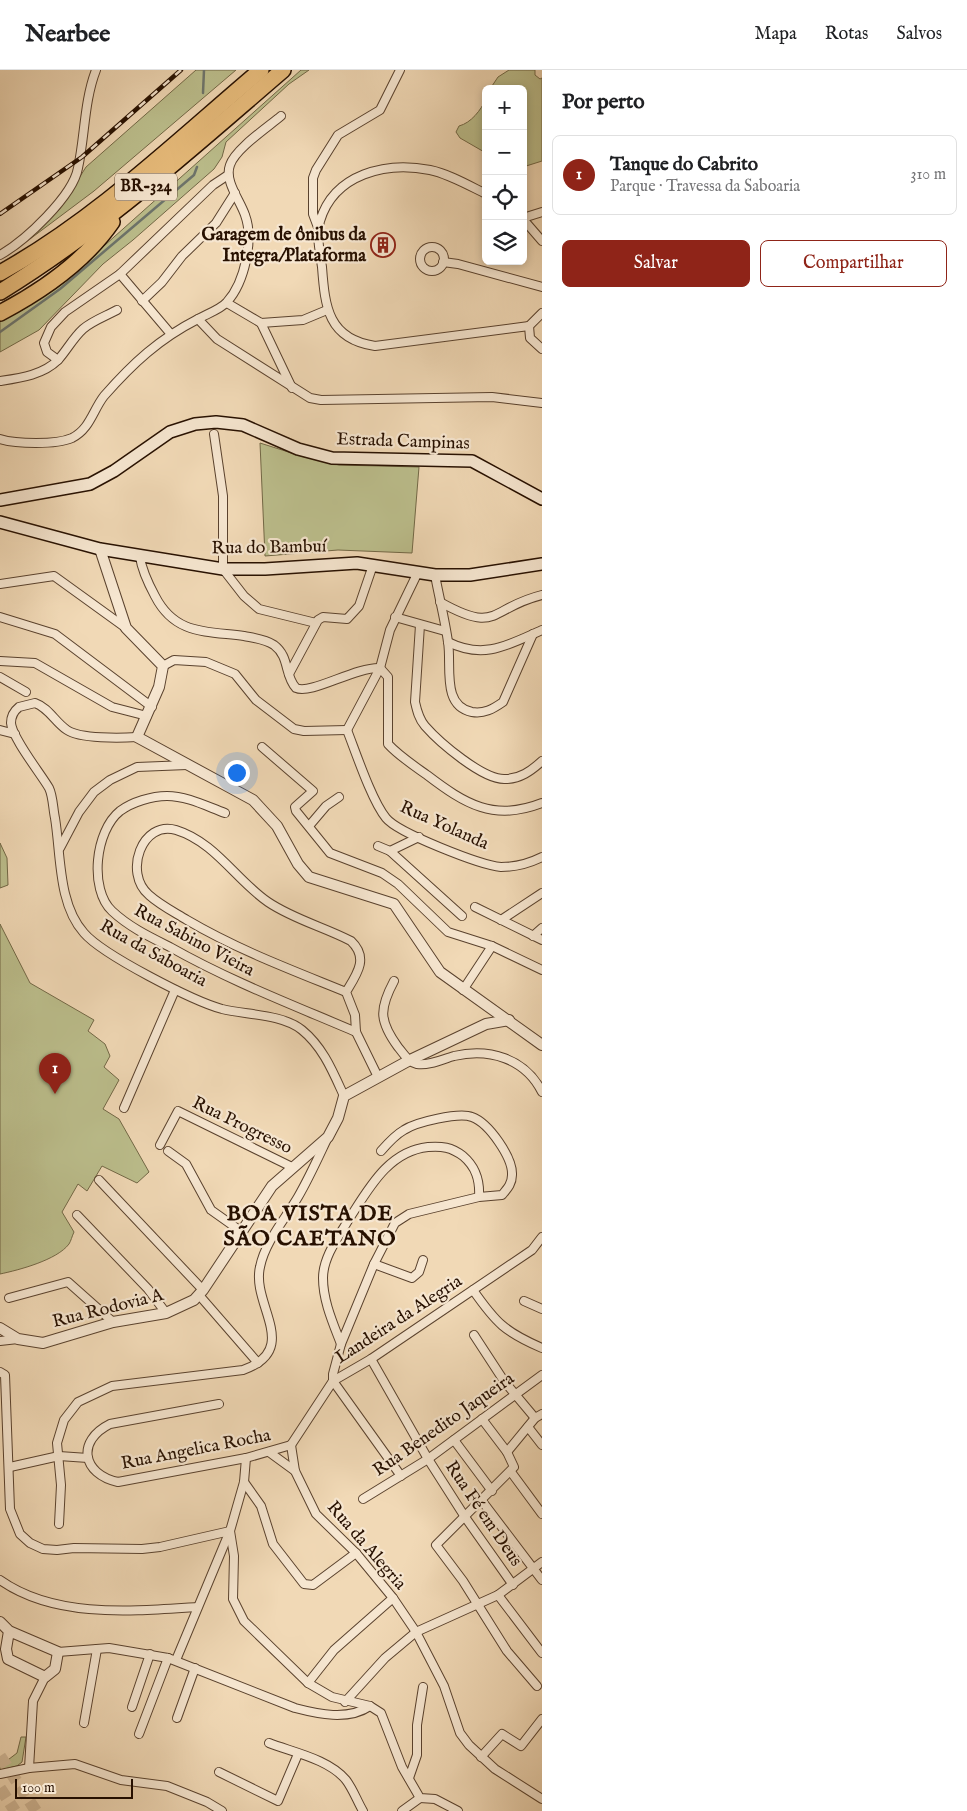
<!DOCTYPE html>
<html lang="pt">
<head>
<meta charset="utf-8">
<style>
  body { margin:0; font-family:"IM FELL English",serif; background:#f2f2f2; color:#202124 }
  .controls { position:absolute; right:15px; top:15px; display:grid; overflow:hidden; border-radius:8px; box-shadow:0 2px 8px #0003 }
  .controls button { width:45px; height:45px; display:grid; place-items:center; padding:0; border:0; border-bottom:1px solid #e0e0e0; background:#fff; color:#202124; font:25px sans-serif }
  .scale { position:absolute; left:15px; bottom:12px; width:118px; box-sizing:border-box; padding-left:5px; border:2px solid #271000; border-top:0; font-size:14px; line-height:18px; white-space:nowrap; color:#271000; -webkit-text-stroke:4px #f6e6d0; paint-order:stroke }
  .you { position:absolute; left:236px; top:702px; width:18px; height:18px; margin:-12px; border:4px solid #fff; border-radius:50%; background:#1a73e8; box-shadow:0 0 0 8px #1a73e833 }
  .badge { display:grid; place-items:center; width:32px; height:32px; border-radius:50%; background:#8f2418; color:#fff; font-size:16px; font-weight:700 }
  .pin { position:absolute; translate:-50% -41px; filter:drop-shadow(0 1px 2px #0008) }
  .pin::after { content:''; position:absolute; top:26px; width:18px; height:15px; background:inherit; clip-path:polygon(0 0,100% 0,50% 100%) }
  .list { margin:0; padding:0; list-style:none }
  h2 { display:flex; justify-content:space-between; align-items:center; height:65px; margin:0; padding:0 20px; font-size:21px }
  h2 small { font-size:16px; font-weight:400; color:#757577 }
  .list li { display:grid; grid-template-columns:32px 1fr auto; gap:15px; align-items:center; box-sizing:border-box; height:80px; margin:0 10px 10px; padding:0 10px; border:1px solid #e0e0e0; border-radius:8px }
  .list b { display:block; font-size:19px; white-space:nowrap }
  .list p { margin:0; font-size:16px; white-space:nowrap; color:#757577 }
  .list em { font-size:16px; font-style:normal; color:#757577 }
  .actions { display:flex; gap:10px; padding:15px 20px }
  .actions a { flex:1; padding:11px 0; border:1px solid #8f2418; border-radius:8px; text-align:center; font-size:18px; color:#8f2418 }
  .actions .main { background:#8f2418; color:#fff }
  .icon { flex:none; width:28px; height:28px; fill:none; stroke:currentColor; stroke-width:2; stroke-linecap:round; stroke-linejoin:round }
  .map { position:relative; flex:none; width:542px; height:1741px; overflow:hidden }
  header { display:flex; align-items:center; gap:30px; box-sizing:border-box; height:70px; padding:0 25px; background:#fff; border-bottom:1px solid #e0e0e0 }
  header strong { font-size:24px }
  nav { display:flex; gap:28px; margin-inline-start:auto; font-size:18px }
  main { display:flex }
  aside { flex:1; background:#fff }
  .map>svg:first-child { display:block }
  .green { fill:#bcbf8d; stroke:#726846 }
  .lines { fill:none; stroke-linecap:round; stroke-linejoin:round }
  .stream { stroke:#6d756d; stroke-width:2.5 }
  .primary-tunnel { stroke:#d3bb9b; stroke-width:12; stroke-dasharray:12 6; stroke-linecap:butt }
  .minor-casing { stroke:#5a422e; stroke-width:10 }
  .tertiary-casing { stroke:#5a422e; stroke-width:12 }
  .secondary-casing { stroke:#271000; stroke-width:14 }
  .motorway-casing { stroke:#271000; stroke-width:18 }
  .minor { stroke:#f6e6d0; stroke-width:8 }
  .tertiary { stroke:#f6e6d0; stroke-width:10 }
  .secondary { stroke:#f6e6d0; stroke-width:11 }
  .motorway { stroke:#e8bc7b; stroke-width:15 }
  .rail-casing { stroke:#271000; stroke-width:4.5 }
  .rail { stroke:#f6e6d0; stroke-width:2.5; stroke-dasharray:8; stroke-linecap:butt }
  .labels { text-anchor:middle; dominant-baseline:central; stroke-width:4.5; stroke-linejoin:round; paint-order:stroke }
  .shield { fill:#f6e6d0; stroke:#65503e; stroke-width:1 }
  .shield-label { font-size:16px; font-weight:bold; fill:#271000 }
  .poi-label { font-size:18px; font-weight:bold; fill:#271000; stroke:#f6e6d0; text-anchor:end }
  .street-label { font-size:18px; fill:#271000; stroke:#f6e6d0 }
  .district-label { font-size:22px; font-weight:bold; letter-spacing:1px; fill:#271000; stroke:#f6e6d0 }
</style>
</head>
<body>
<header>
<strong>Nearbee</strong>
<nav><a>Mapa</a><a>Rotas</a><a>Salvos</a></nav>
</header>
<main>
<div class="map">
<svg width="542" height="1741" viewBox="0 0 542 1741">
  <rect width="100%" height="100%" fill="#f1d9b6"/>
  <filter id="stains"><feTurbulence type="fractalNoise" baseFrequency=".004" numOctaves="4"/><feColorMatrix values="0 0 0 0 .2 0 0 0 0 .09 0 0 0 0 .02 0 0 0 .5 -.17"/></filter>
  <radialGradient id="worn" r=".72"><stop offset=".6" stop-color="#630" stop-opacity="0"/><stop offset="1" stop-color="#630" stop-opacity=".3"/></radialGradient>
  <!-- green -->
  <g class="green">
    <path d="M196,0H236L94,121L30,169L29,165L59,140L86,97Z"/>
    <path d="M301,0H309L289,14L226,72L222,87L214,99L133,170L103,194L39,260L0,282V251L24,239L58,217Z"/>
    <path d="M509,0H535V5L540,9L542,8V91L523,97V19H490L498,7Z"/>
    <path d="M486,29V83L460,68L456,62L459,56C471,53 481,40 486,29Z"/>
    <path d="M260,373L301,386L339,395L419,397L412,483L338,480L265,486Z"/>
    <path d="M0,773L7,788L8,815L0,818Z"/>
    <path d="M0,854L30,913L94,950L88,961L105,974L110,986L104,997L119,1010L103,1039L119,1049L149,1102L137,1113L102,1096L87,1121L78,1114L62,1142L74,1162C72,1166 71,1171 69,1174C57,1190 19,1200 0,1204Z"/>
    <path d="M21,1667H26L22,1692L17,1696L0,1700V1696L17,1683Z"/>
  </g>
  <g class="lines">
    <!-- stream -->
    <g class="stream">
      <path d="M203,23L204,0"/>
      <path d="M0,262L60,219L194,105L197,97"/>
    </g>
    <!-- primary-tunnel -->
    <g class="primary-tunnel">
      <path d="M0,1686L36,1741"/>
      <path d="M0,1718L15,1741"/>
    </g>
    <defs>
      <g id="minor">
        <path d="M281,46C268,57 235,79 230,95C224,111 240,130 245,145C254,169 245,212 227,232C221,239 207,244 198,249L217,269L310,328L321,330L492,327L542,333"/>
        <path d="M486,124C468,115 449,104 430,100C386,91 334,104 320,151C316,165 320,183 322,197C325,237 328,269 375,276L529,256L542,243"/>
        <path d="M523,148L542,142"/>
        <path d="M523,149L542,171"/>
        <path d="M319,160L313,144V108L316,100L338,65L380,40L400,0"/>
        <circle cx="432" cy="189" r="12"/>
        <path d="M0,185C25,171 73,126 78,98C85,66 84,31 96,0"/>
        <path d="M443,192L458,194L542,217"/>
        <path d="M120,204L170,263"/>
        <path d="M142,231L162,212L182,186L216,153L235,123"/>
        <path d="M227,233L261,253L303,250L327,240"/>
        <path d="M261,253L292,318"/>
        <path d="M529,256L530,268L542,279"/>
        <path d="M58,290L47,282L44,273L51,257L65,242L120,204L213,115L228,105"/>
        <path d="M0,311C20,308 43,305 58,290C67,280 73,268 83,259C92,251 106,246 117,240"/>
        <path d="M214,364L223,426V499L244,526L259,539L316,553"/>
        <path d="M0,369C16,374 56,375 72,368C90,359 93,340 104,326C133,293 159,269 198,249"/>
        <path d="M140,487C142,501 148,513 155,526C175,565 206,561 244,566C254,568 265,569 274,575C290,587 284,605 296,618C311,625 355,597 380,598"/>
        <path d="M435,505C439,527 445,550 448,572C452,595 441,636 472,642C484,644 493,639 503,632L533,564"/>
        <path d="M0,514L54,506L126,558"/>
        <path d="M440,532C499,565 489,538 542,525"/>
        <path d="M0,547L55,564L152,637"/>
        <path d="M395,547L445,561"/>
        <path d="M420,555L415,632C417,641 419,649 425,656C439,672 483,710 505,709C520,709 531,701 542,691"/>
        <path d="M448,572C484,590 508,575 542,560"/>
        <path d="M0,591L35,593L112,637L147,646"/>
        <path d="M163,596L174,590L206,592L235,604L256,630L294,659L304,661L347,660"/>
        <path d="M380,598L388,607V674C399,686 413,695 427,705C465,734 494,752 542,733"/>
        <path d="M289,604L318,550L323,547L347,549L359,536L373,495"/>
        <path d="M0,607L26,622"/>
        <path d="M0,660L15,664"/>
        <path d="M347,660C356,683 372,731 386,748C398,763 480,795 501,797C514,797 530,793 542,787"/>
        <path d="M347,660L380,598L390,560L418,502"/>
        <path d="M137,667C121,668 80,669 67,660C55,652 49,638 35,633L19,637C14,641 11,646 11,653C12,668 41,704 49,718C53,726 53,739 55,748C61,785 58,834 84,863C103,885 193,931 222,939C247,945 282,944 302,960C323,977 333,1002 344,1026"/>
        <path d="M262,677L313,721L295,737L296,741L330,783L382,803L398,814L448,862L492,876L542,900"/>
        <path d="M225,743C206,736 187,726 167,726C152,726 132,732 120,741C95,761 89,819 112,841C129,857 150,867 170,877C230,911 293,935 356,962"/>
        <path d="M309,756L326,736L339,727"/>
        <path d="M378,776L390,781L462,846"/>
        <path d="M60,778L79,742L94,722L110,710L137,697L187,695"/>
        <path d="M390,781L419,767"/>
        <path d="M475,837L542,870"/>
        <path d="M501,850L542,823"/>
        <path d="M533,866L542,858"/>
        <path d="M394,911C379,939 379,951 398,977C404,984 408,992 417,994C429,996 443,989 454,986C489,978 525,988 542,1022"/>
        <path d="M463,920L492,876"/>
        <path d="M346,922C357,904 369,888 351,871C324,857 293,849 268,832C236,810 215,772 176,760C142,750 123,803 149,825C160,835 174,842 187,850C238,880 292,900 346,922L355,945L356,962L378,1007"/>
        <path d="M124,1038L175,920"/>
        <path d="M160,1075L178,1041L292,1097"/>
        <path d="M168,1081L186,1094L211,1140L242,1162"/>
        <path d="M381,1081C388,1073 395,1065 404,1060C416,1052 459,1042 472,1047C489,1053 513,1088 512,1105C512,1114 507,1119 502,1125L479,1127L409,1144L395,1153L374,1194L341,1274C333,1253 323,1231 323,1208C323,1187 339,1166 349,1149C368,1120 388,1081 428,1077C442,1076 451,1077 463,1086C476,1097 480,1110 479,1127"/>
        <path d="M99,1110L203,1220"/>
        <path d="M77,1145L148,1219L166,1243"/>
        <path d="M374,1194L412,1208L419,1202L423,1190"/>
        <path d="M473,1220C496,1253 505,1262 542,1278"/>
        <path d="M199,1225L258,1293"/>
        <path d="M9,1228L68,1212L113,1252"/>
        <path d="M524,1231L542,1239"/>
        <path d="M474,1265L504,1311L535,1348"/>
        <path d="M0,1271L18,1269"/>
        <path d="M371,1289L428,1389L465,1447L513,1515"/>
        <path d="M0,1302L5,1305L10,1439L20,1464L30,1473L43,1479L57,1480L74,1478L142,1479L160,1477L230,1461"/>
        <path d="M333,1311L401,1406"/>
        <path d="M333,1311V1304L341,1274"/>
        <path d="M219,1334L110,1354C76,1371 82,1404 118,1412L246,1388L291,1375"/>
        <path d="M482,1349L507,1382L514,1397L436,1475L463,1511L507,1581L537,1616"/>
        <path d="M528,1357L542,1375"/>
        <path d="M454,1370L492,1421"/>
        <path d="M291,1375L295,1401L316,1444L356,1483L393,1528L416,1562L444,1616L460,1663L469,1675L495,1699L542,1729"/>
        <path d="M291,1375L333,1311L371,1289L532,1180L542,1167"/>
        <path d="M269,1382L295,1401"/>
        <path d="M507,1382L535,1348L542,1344"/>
        <path d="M246,1388L244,1412L230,1461L234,1486L233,1529L244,1551L308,1613L332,1627L370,1636L381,1643L402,1697L420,1728L435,1729L458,1741"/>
        <path d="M10,1397L59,1386L88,1388"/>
        <path d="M511,1402L542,1444"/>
        <path d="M244,1412L261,1436L273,1474L304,1514L313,1515L356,1483"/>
        <path d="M363,1429L428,1389L542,1305"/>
        <path d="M482,1431L542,1510"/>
        <path d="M59,1454L61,1415L57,1373L64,1350L78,1332L112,1316L243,1300C302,1279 251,1235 260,1197C265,1172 285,1149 298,1127C309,1108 318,1088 327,1069"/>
        <path d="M0,1510C55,1549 134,1541 197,1537"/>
        <path d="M498,1525L542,1583"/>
        <path d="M58,1582L109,1578L168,1588L295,1638C318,1644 348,1651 370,1636"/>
        <path d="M176,1590L229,1463"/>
        <path d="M308,1613L334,1580L393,1528"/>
        <path d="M345,1632L385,1588L416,1562L498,1525L542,1492"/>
        <path d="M132,1637L150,1584"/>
        <path d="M177,1648L195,1598"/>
        <path d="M84,1653L97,1579"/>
        <path d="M139,1664L168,1588"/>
        <path d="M269,1673C292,1682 329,1689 346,1710C353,1719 357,1731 363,1741"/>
        <path d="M481,1687L502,1664L521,1676L542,1649"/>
        <path d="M29,1698L33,1631L45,1607"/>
        <path d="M219,1702L278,1731L298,1684"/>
        <path d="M0,1704L29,1698L75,1694L121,1710L167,1716L207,1732L222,1741"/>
        <path d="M409,1708L417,1685V1655L423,1617"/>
        <path d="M402,1741L420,1728"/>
      </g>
      <g id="tertiary">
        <path d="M100,479L126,558L163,596L159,617L137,667L253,730L277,756L298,794L309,807L394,834L440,902L542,975"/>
        <path d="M0,1258L18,1269L43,1273L113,1252L166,1243L194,1230L203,1220L272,1116L328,1067L338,1048L344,1026L408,991L486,954L509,950"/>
        <path d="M0,1552L9,1561L58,1582L55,1599L45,1607L8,1589L6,1579L9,1561"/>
      </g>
      <g id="secondary">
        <path d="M0,430L90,414L114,401L170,362L195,354L216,352L243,355L298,379L332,388L472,391L542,429"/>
        <path d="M0,452L100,479L223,499H265L357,493L435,505H470L542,494"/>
      </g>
      <g id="motorway">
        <path d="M0,203C96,150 177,71 261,0"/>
        <path d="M0,222C103,159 192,78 283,0"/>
        <path d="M0,243C42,221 85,191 112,152"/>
      </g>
    </defs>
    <!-- minor casing -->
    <use href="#minor" class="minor-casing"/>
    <!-- tertiary casing -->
    <use href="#tertiary" class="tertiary-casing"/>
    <!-- secondary casing -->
    <use href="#secondary" class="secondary-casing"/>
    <!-- motorway casing -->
    <use href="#motorway" class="motorway-casing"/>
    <!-- minor -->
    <use href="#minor" class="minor"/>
    <!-- tertiary -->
    <use href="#tertiary" class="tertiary"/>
    <!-- secondary -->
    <use href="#secondary" class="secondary"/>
    <!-- motorway -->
    <use href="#motorway" class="motorway"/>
    <defs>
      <path id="rail" d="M0,144L82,87L181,0"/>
    </defs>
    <!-- rail casing -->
    <use href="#rail" class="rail-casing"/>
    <!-- rail -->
    <use href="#rail" class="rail"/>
  </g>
  <!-- icons -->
  <defs>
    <symbol id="building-ring" viewBox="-11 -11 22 22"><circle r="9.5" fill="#f6e6d0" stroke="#8f2418" stroke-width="1.5"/><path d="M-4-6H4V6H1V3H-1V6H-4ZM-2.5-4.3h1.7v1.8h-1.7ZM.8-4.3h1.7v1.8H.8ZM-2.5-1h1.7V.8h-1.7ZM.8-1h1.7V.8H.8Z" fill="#8f2418"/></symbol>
  </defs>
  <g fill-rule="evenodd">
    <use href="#building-ring" x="369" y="161" width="28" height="28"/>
  </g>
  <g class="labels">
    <!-- shield labels -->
    <rect class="shield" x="115" y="103.5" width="62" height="27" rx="4"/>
    <g class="shield-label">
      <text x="146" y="117">BR-324</text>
    </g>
    <!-- poi labels -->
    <g class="poi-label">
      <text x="366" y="165">Garagem de ônibus da<tspan x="366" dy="21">Integra/Plataforma</tspan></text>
    </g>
    <!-- street labels -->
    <g class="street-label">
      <text transform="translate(403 372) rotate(2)">Estrada Campinas</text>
      <text transform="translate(269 478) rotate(-1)">Rua do Bambuí</text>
      <text transform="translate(444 756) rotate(24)">Rua Yolanda</text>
      <text transform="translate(194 871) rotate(28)">Rua Sabino Vieira</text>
      <text transform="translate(153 884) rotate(29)">Rua da Saboaria</text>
      <text transform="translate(242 1056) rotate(26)">Rua Progresso</text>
      <text transform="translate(108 1239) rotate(-14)">Rua Rodovia A</text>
      <text transform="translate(399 1250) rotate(-33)">Landeira da Alegria</text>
      <text transform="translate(444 1355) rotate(-35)">Rua Benedito Jaqueira</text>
      <text transform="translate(196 1380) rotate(-11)">Rua Angelica Rocha</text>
      <text transform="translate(483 1444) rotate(56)">Rua Fé em Deus</text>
      <text transform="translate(366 1476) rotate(49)">Rua da Alegria</text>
    </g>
    <!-- district labels -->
    <g class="district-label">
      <text x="310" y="1144">BOA VISTA DE<tspan x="310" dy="25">SÃO CAETANO</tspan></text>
    </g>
  </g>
  <rect width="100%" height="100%" filter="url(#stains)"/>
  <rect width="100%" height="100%" fill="url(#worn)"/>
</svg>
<div class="controls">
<button>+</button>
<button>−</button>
<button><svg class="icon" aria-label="locate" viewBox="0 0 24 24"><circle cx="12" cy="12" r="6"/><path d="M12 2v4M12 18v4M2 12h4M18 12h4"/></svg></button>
<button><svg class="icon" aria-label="layers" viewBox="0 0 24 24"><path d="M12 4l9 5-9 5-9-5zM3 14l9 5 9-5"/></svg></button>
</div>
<div class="scale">100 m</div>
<div class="you"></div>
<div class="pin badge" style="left:55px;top:1024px">1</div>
</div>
<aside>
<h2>Por perto<small></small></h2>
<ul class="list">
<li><span class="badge">1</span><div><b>Tanque do Cabrito</b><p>Parque · Travessa da Saboaria</p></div><em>310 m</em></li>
</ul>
<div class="actions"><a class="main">Salvar</a><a>Compartilhar</a></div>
</aside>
</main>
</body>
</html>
